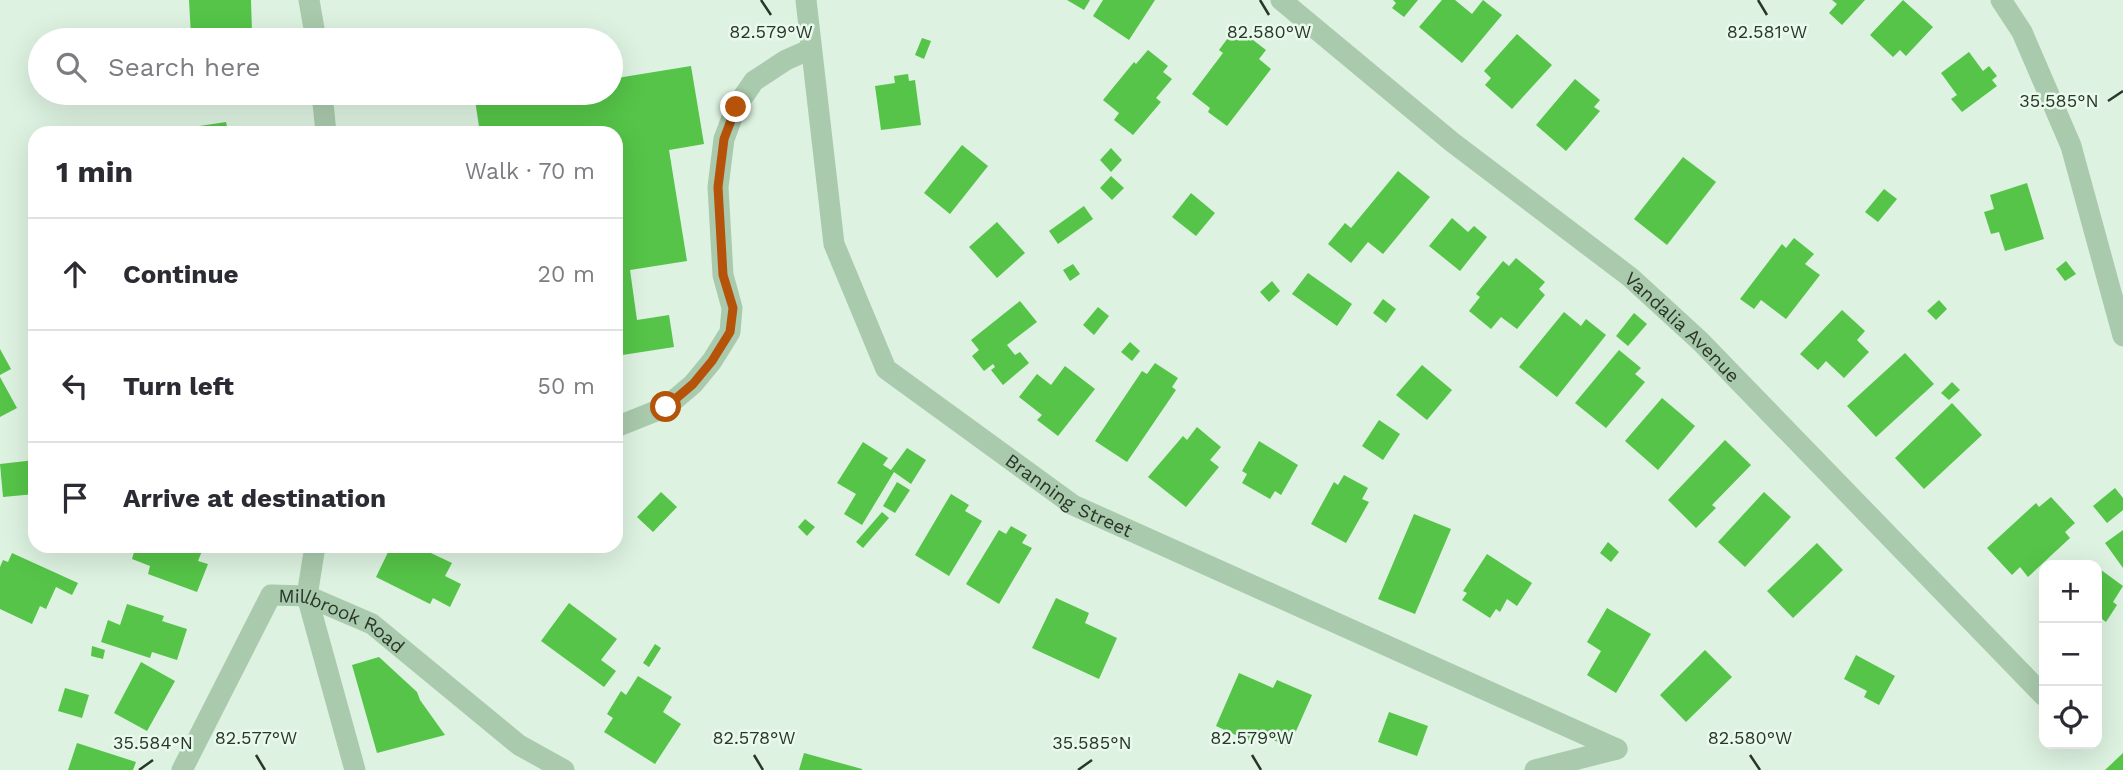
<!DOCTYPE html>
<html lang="en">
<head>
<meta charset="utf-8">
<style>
  body { margin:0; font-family:"Work Sans",sans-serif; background:#f2f2f3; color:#2b2b33 }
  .controls { position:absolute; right:21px; bottom:21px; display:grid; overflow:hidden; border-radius:14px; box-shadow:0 7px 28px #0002 }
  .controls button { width:63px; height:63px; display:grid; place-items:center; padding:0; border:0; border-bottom:2px solid #e1e1e2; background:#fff; color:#2b2b33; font:35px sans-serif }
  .stop { position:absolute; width:21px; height:21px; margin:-16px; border:5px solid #b45309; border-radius:50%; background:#fff }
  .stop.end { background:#b45309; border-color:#fff; box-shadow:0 2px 7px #0008 }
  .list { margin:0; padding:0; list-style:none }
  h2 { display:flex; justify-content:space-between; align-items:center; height:91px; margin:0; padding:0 28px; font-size:30px }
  h2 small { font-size:23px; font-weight:400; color:#7c7c81 }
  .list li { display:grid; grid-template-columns:46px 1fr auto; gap:21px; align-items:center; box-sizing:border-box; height:112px; padding:0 28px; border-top:2px solid #e1e1e2 }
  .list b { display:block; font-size:26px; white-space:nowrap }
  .list em { font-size:23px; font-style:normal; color:#7c7c81 }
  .icon { flex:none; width:38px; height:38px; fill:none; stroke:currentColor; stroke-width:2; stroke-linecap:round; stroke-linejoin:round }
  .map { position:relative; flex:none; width:2123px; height:770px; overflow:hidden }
  .search { position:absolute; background:#fff; box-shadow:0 7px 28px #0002; left:28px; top:28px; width:595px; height:77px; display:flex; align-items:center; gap:18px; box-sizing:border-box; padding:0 24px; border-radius:38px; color:#7c7c81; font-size:26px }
  .panel { position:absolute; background:#fff; box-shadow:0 7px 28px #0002; left:28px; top:126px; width:595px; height:427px; border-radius:21px }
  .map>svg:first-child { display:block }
  .building { fill:#55c448 }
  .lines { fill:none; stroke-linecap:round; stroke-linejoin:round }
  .minor { stroke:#a9caac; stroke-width:21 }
  .route { stroke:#b45309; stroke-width:9 }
  .ticks { fill:none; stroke:#293729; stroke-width:2.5 }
  .labels { text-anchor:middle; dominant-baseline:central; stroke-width:5; stroke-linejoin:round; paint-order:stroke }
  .street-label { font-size:19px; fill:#293729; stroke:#e9faec }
  .ticks-label { font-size:18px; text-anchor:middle; fill:#293729; stroke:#e9faec; stroke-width:5; stroke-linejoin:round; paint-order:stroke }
</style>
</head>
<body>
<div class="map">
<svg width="2123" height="770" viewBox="0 0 2123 770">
  <rect width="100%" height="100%" fill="#ddf2e1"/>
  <!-- building -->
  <g class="building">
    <path d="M189,0H251L252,33L191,36Z"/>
    <path d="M1067,0H1090L1084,10Z"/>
    <path d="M1103,0H1155L1129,40L1093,16Z"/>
    <path d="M1393,0H1418L1404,17L1392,8L1396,3Z"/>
    <path d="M1442,0H1455L1472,14L1483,0L1502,15L1462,63L1419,27Z"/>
    <path d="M1832,0H1865L1842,25L1829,13L1837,4Z"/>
    <path d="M1903,0L1933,27L1906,56L1900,50L1893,57L1870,35Z"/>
    <path d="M1236,27L1266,50L1259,59L1271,69L1227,126L1208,112L1210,108L1192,94L1223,53L1219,50Z"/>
    <path d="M1517,34L1552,65L1512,109L1485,85L1491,78L1484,71Z"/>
    <path d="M922,38L931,41L924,59L915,55Z"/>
    <path d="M1148,50L1168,66L1163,72L1172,79L1156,98L1161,102L1133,135L1114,120L1119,113L1103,100L1134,62L1136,64Z"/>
    <path d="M1969,52L1983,71L1989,66L1997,76L1992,80L1997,86L1962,112L1951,99L1957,95L1941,73Z"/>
    <path d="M691,66L704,144L669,150L687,261L630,270L637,320L669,315L674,347L616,356V133H480L475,100L523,93H611V79Z"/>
    <path d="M908,74L909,81L915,80L921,125L881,130L875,86L895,83L894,76Z"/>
    <path d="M1575,79L1600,100L1594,107L1600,111L1566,151L1536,125Z"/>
    <path d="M226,122L228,131L242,128L243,133H167L166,131Z"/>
    <path d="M962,145L988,166L950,214L924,193Z"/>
    <path d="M1111,148L1122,160L1111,172L1100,160Z"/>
    <path d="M1683,157L1716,182L1667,245L1634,219Z"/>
    <path d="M1398,171L1430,197L1383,254L1368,242L1351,263L1328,244L1345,223L1351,228Z"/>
    <path d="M1111,176L1124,188L1112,200L1100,188Z"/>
    <path d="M2027,183L2044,239L2005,251L1999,232L1991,234L1984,212L1994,209L1990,195Z"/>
    <path d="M1884,189L1897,199L1878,222L1865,212Z"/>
    <path d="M1191,193L1215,213L1196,236L1172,217Z"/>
    <path d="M1084,206L1093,219L1058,244L1049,231Z"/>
    <path d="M1452,218L1468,232L1474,226L1487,237L1460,271L1429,246Z"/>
    <path d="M997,222L1025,253L997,278L969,247Z"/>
    <path d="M1794,238L1814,254L1805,264L1820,275L1786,319L1761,300L1754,309L1740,299L1782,244L1786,248Z"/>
    <path d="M1516,258L1545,282L1539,289L1545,295L1517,329L1501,317L1491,329L1469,311L1480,297L1476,294L1503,261L1509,266Z"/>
    <path d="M2066,261L2076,274L2065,281L2056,269Z"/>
    <path d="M1073,264L1080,274L1070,281L1063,270Z"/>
    <path d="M1308,273L1352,304L1337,326L1292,294Z"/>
    <path d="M1272,281L1280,291L1269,302L1260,292Z"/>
    <path d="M1383,299L1396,309L1386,323L1373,313Z"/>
    <path d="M1939,300L1947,309L1936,320L1927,311Z"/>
    <path d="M1020,301L1037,322L1007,345L1015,355L1020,352L1029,363L1003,385L991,370L995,367L993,364L984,371L972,356L979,350L971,340Z"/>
    <path d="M1098,307L1109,316L1094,335L1083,325Z"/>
    <path d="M1842,310L1865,331L1857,340L1869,352L1844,378L1826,361L1818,370L1800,354Z"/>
    <path d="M1564,312L1581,326L1586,319L1606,335L1557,397L1519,367Z"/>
    <path d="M1634,313L1647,324L1628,346L1616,336Z"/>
    <path d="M1130,342L1140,351L1132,361L1121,352Z"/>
    <path d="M0,349L11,369L0,375Z"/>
    <path d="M1619,350L1641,368L1635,374L1645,382L1606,428L1575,403Z"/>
    <path d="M1905,353L1934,384L1876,437L1847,406Z"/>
    <path d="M1155,363L1178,378L1172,387L1176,390L1127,462L1095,441L1142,371L1147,374Z"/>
    <path d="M1422,365L1452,390L1427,420L1396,395Z"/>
    <path d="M1065,366L1095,389L1058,436L1037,420L1042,415L1019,397L1037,374L1051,385Z"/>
    <path d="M0,377L17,408L0,417Z"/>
    <path d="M1952,382L1960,390L1949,400L1941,393Z"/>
    <path d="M1662,398L1695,426L1658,470L1625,441Z"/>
    <path d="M1952,403L1982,435L1924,489L1895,458Z"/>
    <path d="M1379,420L1400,434L1383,460L1362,446Z"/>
    <path d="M1197,427L1221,447L1210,460L1219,467L1186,507L1148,477L1183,436L1187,440Z"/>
    <path d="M1725,440L1751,465L1712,505L1716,508L1696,528L1668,500Z"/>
    <path d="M1259,441L1298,465L1281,495L1275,491L1270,499L1242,483L1247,474L1242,471Z"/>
    <path d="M863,442L888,458L883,465L891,470L907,448L926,460L911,484L894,472L862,525L844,514L856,494L837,483Z"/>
    <path d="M35,460V494L3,497L0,464Z"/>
    <path d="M1344,475L1368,488L1362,499L1369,502L1346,543L1311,524L1334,482L1338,485Z"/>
    <path d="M897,482L910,490L895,513L883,506Z"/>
    <path d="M2115,488L2123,498V510L2107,523L2093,506Z"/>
    <path d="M661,492L677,507L653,532L637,517Z"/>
    <path d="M1764,492L1791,517L1745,567L1718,542Z"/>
    <path d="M951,494L969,505L965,511L982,521L949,576L915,555Z"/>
    <path d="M2051,497L2075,523L2065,532L2070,538L2028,577L2020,567L2012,575L1987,548L2036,503L2039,507Z"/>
    <path d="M882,512L889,518L863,548L856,542Z"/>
    <path d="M1414,514L1451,529L1415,614L1378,599Z"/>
    <path d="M805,519L815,527L807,536L798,527Z"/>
    <path d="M1011,526L1027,535L1022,543L1032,548L999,604L966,584L999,530L1006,534Z"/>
    <path d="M2123,530V568L2105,543Z"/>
    <path d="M1608,542L1619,552L1611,562L1600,553Z"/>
    <path d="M1817,543L1843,570L1793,618L1767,591Z"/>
    <path d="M119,546H204L198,561L208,564L197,592L148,574L150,566L132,559L134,552Z"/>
    <path d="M391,546H416L452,563L445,576L461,584L450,607L433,598L430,604L376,577Z"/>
    <path d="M12,553L78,583L72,595L56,587L46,609L40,606L32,624L0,609V567L3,560L8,562Z"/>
    <path d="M1487,554L1532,583L1517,606L1507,599L1500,612L1496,609L1490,618L1462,600L1467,593L1463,591Z"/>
    <path d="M2097,567L2123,586L2113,602L2117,605L2106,622L2102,619L2097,627Z"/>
    <path d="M1056,598L1089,613L1085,623L1117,638L1099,679L1032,648Z"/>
    <path d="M569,603L617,639L601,660L616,671L604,687L541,641Z"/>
    <path d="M127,604L164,616L162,621L187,629L177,660L152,652L150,658L101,642L108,620L120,625Z"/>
    <path d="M1607,608L1651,634L1616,693L1587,675L1601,651L1587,642Z"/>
    <path d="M655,644L661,648L649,667L643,663Z"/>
    <path d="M92,646L105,650L103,659L91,656Z"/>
    <path d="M1705,650L1732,677L1686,722L1660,695Z"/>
    <path d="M1856,655L1895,676L1879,705L1864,697L1867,691L1844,679Z"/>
    <path d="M379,657L417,692L420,700L445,735L377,753L352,665Z"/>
    <path d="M141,662L175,681L147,731L114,713Z"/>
    <path d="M1239,673L1273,688L1277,680L1312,695L1289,747L1255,732L1251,742L1216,726Z"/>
    <path d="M638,676L672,697L663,712L681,724L655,764L604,732L613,718L607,714L621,691L626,695Z"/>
    <path d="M65,688L89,695L82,718L58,711Z"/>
    <path d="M1389,712L1428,726L1417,756L1378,742Z"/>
    <path d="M77,743L136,762L133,770H68Z"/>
    <path d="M804,753L862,769V770H799Z"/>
    <path d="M2123,753V770H2105Z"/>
  </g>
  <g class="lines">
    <!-- minor -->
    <g class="minor">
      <path d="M309,0L316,40"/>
      <path id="s1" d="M806,0L834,244L886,369L1073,505L1617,749"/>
      <path id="s2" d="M1281,0L1452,142L1630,277L1700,341L2044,696"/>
      <path d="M2001,0L2022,32L2071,146L2123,336"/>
      <path d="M322,93L326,133"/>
      <path d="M616,427L666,407L693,384L712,361L730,332L732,308L723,275L718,187L724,139L736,107L754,81L786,60L811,49"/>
      <path d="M315,546L307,596L355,770"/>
      <path id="s3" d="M182,770L271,595L307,596L372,624L519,745L564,770"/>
      <path d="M1535,770L1617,749"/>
    </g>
  </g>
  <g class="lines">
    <!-- route -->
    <path class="route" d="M666,407L693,384L712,361L730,332L733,308L723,275L718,187L724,139L736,107"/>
  </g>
  <!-- ticks -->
  <path class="ticks" d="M761,0L771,15M1260,0L1269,15M1758,0L1767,15M2108,101L2123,91M256,755L265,770M754,755L763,770M1252,755L1261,770M1750,755L1760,770M139,770L153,760M1078,770L1092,760"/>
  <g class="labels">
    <!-- street labels -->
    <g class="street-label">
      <text stroke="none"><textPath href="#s2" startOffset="518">Vandalia Avenue</textPath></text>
      <text stroke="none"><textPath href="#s1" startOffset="604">Branning Street</textPath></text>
      <text stroke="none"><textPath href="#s3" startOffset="273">Millbrook Road</textPath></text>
    </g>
  </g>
  <g class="ticks-label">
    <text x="1269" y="38">82.580°W</text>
    <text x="1767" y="38">82.581°W</text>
    <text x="771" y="38">82.579°W</text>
    <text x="2059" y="107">35.585°N</text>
    <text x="256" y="744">82.577°W</text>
    <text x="754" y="744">82.578°W</text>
    <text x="1252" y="744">82.579°W</text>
    <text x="1750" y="744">82.580°W</text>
    <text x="153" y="749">35.584°N</text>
    <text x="1092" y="749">35.585°N</text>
  </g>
</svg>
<div class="controls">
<button>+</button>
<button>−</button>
<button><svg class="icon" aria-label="locate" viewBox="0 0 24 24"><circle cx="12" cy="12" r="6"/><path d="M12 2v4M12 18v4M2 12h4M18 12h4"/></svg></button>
</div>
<div class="stop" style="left:666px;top:407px"></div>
<div class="stop end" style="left:736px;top:107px"></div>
<div class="search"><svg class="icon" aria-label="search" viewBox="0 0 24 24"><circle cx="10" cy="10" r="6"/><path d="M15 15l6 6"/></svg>Search here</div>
<section class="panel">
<h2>1 min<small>Walk · 70 m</small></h2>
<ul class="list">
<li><svg class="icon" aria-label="ahead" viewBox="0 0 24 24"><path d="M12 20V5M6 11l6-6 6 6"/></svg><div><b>Continue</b></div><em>20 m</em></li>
<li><svg class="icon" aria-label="left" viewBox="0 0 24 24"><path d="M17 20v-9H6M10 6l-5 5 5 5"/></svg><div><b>Turn left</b></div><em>50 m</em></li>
<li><svg class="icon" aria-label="arrive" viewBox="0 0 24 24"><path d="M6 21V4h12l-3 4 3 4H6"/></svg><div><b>Arrive at destination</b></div></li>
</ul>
</section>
</div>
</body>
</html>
